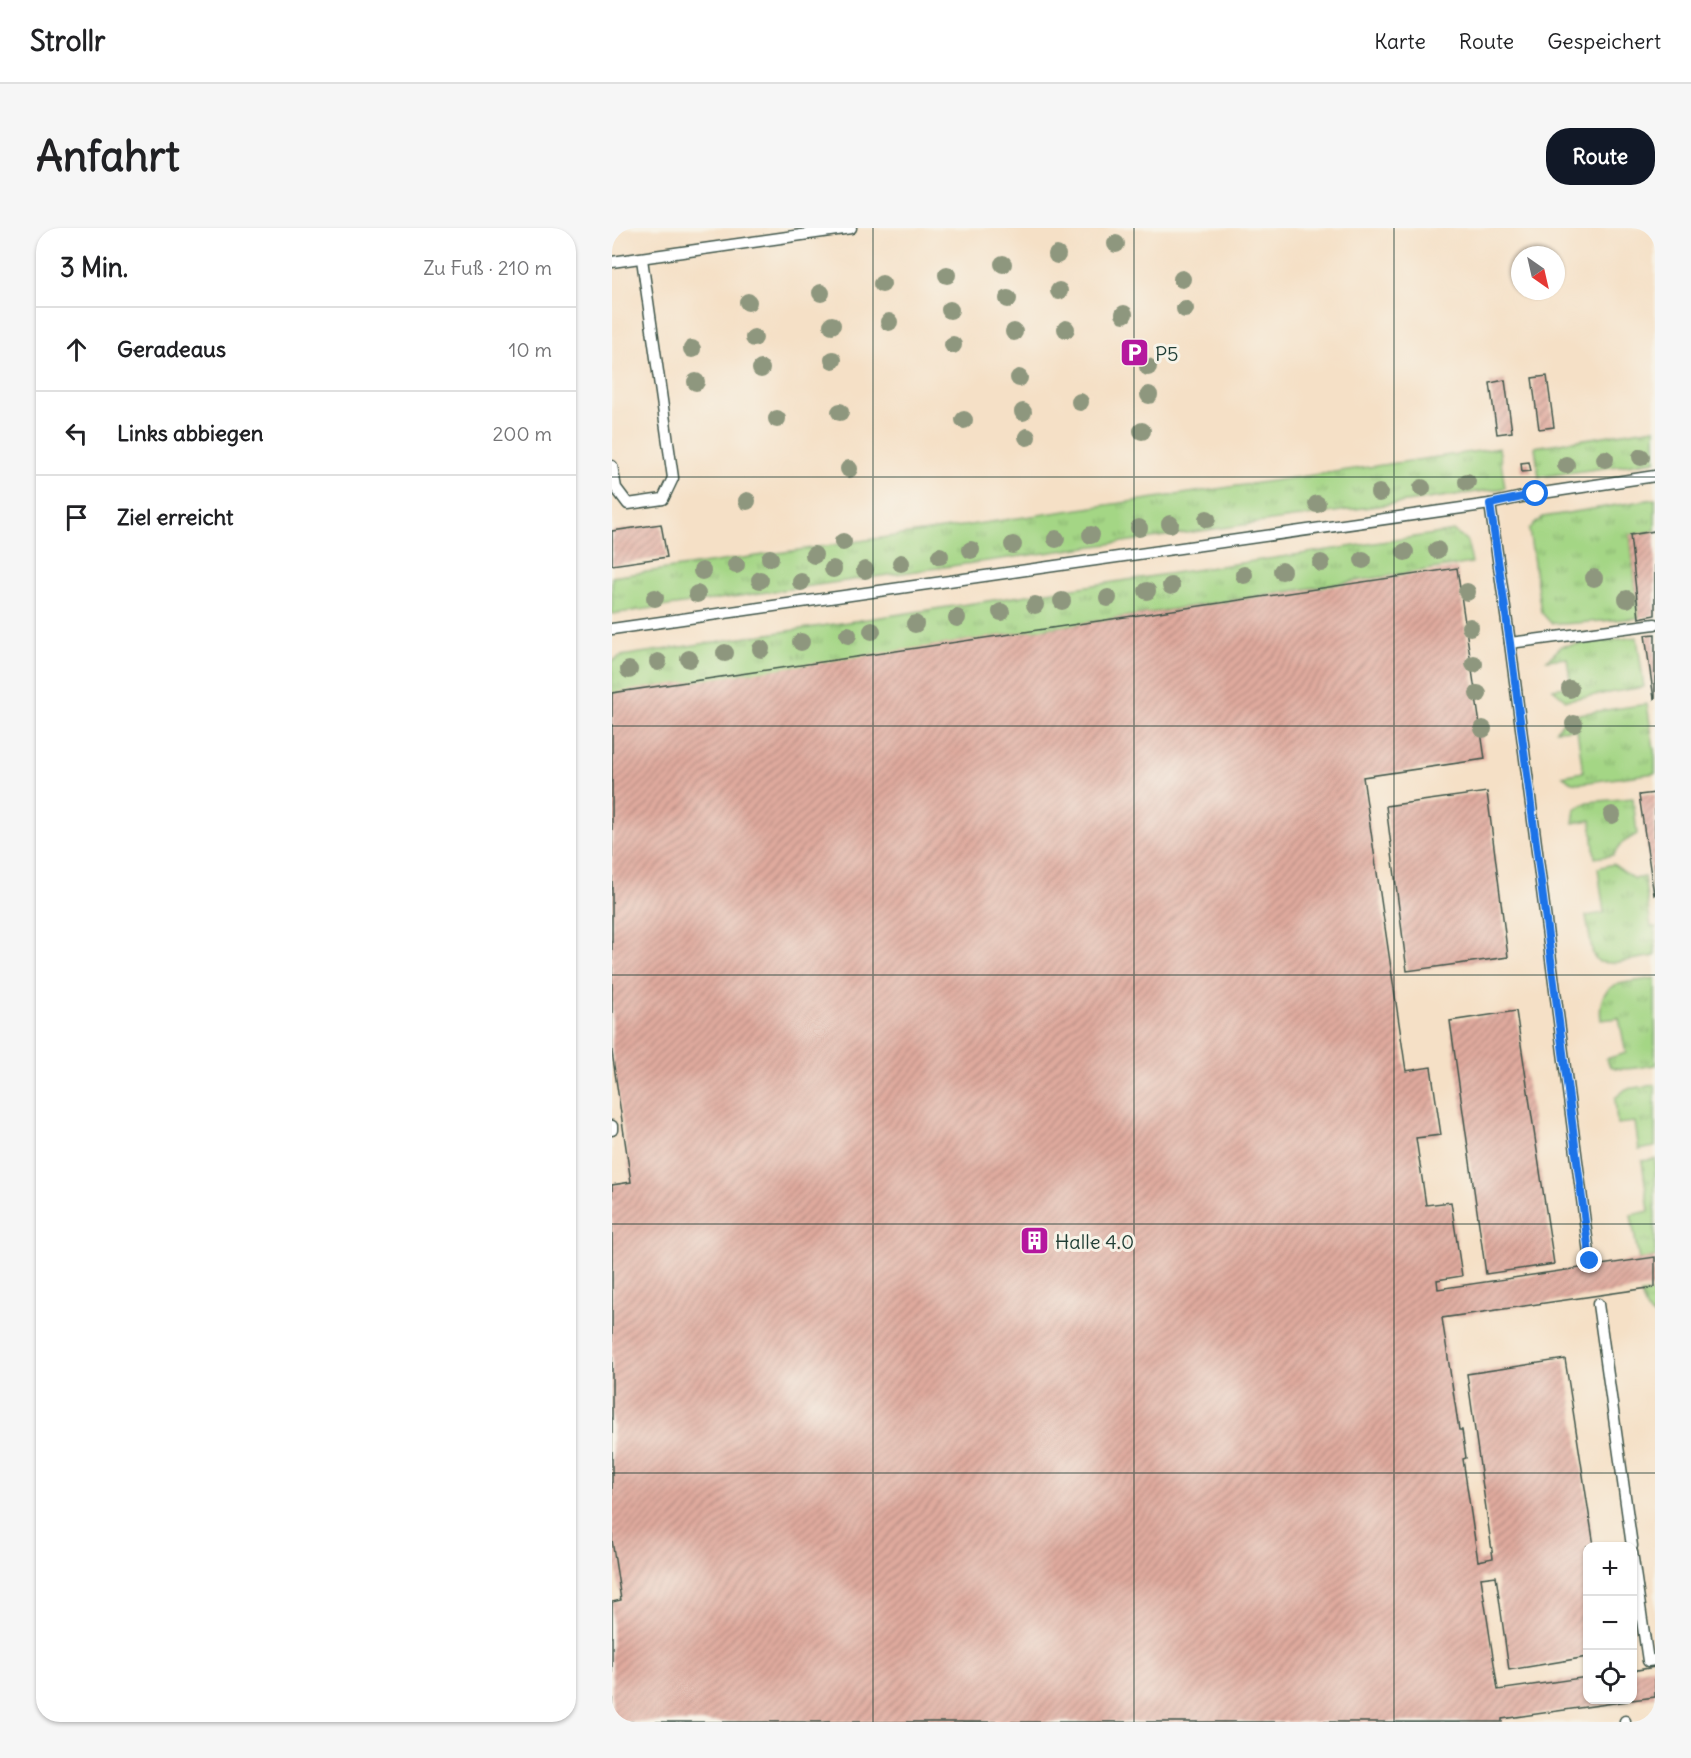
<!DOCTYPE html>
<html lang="de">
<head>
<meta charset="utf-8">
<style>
  body { margin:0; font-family:Delius,sans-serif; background:#f6f6f6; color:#202124 }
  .controls { position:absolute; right:18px; bottom:18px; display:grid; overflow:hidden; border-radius:12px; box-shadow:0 2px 4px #0004 }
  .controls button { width:54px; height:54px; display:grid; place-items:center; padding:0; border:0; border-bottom:2px solid #e0e0e0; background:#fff; color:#202124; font:30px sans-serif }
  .compass { position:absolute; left:899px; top:18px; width:54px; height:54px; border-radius:50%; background:#fff; box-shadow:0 2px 4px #0004; rotate:146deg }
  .stop { position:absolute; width:18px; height:18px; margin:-14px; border:4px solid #1a73e8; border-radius:50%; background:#fff }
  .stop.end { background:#1a73e8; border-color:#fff; box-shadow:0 2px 6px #0008 }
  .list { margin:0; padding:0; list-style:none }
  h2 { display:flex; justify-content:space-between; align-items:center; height:78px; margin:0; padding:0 24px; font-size:26px }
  h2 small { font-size:20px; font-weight:400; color:#757577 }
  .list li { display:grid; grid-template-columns:39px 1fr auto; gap:18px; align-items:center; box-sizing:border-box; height:84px; padding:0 24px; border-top:2px solid #e0e0e0 }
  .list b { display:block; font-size:22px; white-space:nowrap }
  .list em { font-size:20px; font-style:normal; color:#757577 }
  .icon { flex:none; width:33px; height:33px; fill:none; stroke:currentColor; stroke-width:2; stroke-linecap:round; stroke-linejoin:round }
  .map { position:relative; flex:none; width:1043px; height:1494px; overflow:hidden; border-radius:24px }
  header { display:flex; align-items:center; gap:36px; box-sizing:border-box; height:84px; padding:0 30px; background:#fff; border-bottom:2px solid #e0e0e0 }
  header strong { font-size:28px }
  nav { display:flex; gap:33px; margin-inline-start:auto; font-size:21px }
  .intro { display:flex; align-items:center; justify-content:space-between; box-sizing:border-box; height:144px; padding:0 36px }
  h1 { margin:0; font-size:42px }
  .button { padding:15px 27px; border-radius:24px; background:#111827; color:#fff; font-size:21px; font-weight:700 }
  main { display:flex; gap:36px; padding:0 36px }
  aside { flex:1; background:#fff; border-radius:24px; box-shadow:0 2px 4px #0004 }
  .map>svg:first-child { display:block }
  .grass { fill:url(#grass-tufts); stroke:#628a5c; stroke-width:1.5 }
  .building { fill:url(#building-hatch) }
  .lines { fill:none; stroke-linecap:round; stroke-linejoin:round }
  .lane-casing { stroke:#3f554a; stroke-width:13 }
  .lane { stroke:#fff; stroke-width:10 }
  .tree { fill:#8e977e }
  .route { stroke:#1a73e8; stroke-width:8 }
  .grid { fill:none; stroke:#1f3d34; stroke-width:1.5; stroke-opacity:0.55 }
  .labels { text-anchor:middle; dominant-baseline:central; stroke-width:6; stroke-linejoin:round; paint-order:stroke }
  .poi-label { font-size:20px; fill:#1f3d34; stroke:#f7f3e8; text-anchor:start }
</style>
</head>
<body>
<header>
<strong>Strollr</strong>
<nav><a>Karte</a><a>Route</a><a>Gespeichert</a></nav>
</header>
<div class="intro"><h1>Anfahrt</h1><a class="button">Route</a></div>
<main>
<aside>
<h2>3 Min.<small>Zu Fuß · 210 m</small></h2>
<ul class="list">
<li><svg class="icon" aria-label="ahead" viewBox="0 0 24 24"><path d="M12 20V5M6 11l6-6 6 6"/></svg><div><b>Geradeaus</b></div><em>10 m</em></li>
<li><svg class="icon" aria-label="left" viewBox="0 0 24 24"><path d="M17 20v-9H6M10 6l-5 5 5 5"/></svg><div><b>Links abbiegen</b></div><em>200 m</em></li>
<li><svg class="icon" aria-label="arrive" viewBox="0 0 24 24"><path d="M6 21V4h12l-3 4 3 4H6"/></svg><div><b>Ziel erreicht</b></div></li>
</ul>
</aside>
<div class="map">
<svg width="1043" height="1494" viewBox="0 0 1043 1494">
  <defs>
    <pattern id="grass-tufts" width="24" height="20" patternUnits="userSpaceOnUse" patternTransform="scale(1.5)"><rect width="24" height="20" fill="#a4d685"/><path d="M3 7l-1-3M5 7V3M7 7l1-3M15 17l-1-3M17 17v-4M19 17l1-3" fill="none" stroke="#85af6e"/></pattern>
    <pattern id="building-hatch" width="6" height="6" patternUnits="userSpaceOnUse" patternTransform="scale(1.5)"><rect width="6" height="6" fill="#e0aa9e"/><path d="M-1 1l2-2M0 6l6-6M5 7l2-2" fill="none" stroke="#b58c82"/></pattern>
  </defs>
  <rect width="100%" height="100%" fill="#f7f3e8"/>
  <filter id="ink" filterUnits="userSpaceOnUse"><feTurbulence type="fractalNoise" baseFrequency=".0167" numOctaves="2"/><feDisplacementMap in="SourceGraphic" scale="12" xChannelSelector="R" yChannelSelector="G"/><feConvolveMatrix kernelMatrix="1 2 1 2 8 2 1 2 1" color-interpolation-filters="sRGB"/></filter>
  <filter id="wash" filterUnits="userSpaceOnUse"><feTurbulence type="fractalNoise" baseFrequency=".008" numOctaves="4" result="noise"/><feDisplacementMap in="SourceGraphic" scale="24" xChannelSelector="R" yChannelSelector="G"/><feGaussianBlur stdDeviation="1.35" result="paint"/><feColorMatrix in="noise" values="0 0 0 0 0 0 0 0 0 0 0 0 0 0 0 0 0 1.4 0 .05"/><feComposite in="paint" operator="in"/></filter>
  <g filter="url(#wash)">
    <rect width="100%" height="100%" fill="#f5e0c6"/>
    <!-- grass -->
    <g class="grass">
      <path d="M1043,200V233L927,249L923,219Z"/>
      <path d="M887,220L893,260L0,386V349Z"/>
      <path d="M1043,271V303L1018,307L1027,390L951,396L939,395L929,384L917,301L931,289Z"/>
      <path d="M842,303L855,313L860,335L0,468V433L9,428Z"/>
      <path d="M1025,409L1032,459L954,472L941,461L959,458L955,430L935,432L950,418Z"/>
      <path d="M1035,476L1043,529V545L969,555L960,554L951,548L971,544L965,501L944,502L953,492L967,486Z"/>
      <path d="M1021,570L1025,606L1010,615L1001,627L983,630L979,592L961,595L963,581L976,574Z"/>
      <path d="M1001,636L1022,651L1032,649L1039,699H1043V728L1000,735L987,734L981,727L974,688L992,685L986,640Z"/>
      <path d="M1043,750V837C1028,839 1012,844 998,838L994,831L1014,825L1007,790L989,792C984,751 1011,756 1043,750Z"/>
      <path d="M1043,857V919L1027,922L1023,894L1005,896L1003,870L1014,861Z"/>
      <path d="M1043,931V1029L1027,1032L1019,987L1037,983L1030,933Z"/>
      <path d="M1043,1064V1089L1035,1083L1029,1066Z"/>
    </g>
    <g id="blocks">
      <!-- building -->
      <g class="building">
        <path d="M935,148L942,199L927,201L920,150Z"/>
        <path d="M893,152L900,204L885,206L878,155Z"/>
        <path d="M917,234L919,243L910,244L909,235Z"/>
        <path d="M49,296L55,329L0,337V303Z"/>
        <path d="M1043,303V387L1027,390L1018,307Z"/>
        <path d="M845,340L873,531L751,549L794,843L819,839L829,907L804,910L814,977L839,974L850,1048L825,1052L826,1061L1043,1029V1059L830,1090L847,1202H850L854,1230L851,1231L866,1333L881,1330L855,1146L953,1131L982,1318H975V1429L897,1442L884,1348L869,1350L886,1462L975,1449V1472L1016,1473L890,1491V1494H0V1374L9,1372L0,1312V957L19,954L0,824V465Z"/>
        <path d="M1043,406V470L1042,471L1033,407Z"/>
        <path d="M875,564L896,729L795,743L774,578Z"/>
        <path d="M1043,565V666L1042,667L1027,567Z"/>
        <path d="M904,783L942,1036L874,1046L838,793Z"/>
        <path d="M1043,1439V1469L1020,1472V1443Z"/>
      </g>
    </g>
  </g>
  <g filter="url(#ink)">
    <use href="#blocks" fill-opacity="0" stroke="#3f554a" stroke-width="1.5"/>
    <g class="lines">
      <defs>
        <g id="lane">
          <path d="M0,34L239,0"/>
          <path d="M0,238L4,260L16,276L51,271L61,250L30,31"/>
          <path d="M878,276L898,415L978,1033"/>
          <path d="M0,401L878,276L924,266L1043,248"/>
          <path d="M898,415L1043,396"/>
          <path d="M0,898V902"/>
          <path d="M986,1076L1020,1318"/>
          <path d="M1020,1324L1036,1433L1043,1432"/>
          <path d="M1013,1493V1494"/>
        </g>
      </defs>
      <!-- lane casing -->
      <use href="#lane" class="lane-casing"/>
      <!-- lane -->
      <use href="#lane" class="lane"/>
    </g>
    <!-- trees -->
    <g class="tree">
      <circle cx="504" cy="16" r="9"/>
      <circle cx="445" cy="27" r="9"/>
      <circle cx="391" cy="36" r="9"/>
      <circle cx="335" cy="47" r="9"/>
      <circle cx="570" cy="51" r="9"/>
      <circle cx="270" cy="56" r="9"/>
      <circle cx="447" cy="63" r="9"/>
      <circle cx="209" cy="65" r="9"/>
      <circle cx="396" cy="71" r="9"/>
      <circle cx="136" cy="74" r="9"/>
      <circle cx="573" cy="81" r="9"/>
      <circle cx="338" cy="82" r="9"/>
      <circle cx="512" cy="86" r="9"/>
      <circle cx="277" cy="94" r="9"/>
      <circle cx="220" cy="97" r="9"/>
      <circle cx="454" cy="101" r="9"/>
      <circle cx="402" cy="104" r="9"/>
      <circle cx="142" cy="110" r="9"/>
      <circle cx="341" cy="117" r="9"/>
      <circle cx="80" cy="121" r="9"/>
      <circle cx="221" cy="132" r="9"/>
      <circle cx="536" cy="139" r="9"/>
      <circle cx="149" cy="141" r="9"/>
      <circle cx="407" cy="150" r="9"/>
      <circle cx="84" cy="154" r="9"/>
      <circle cx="537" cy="167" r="9"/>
      <circle cx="468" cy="174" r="9"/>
      <circle cx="228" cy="184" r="9"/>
      <circle cx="411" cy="184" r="9"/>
      <circle cx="165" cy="191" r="9"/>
      <circle cx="352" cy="192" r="9"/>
      <circle cx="530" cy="203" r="9"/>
      <circle cx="415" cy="209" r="9"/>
      <circle cx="1029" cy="229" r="9"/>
      <circle cx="993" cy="231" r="9"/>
      <circle cx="954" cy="237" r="9"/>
      <circle cx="237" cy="241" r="9"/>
      <circle cx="855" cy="254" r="9"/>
      <circle cx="810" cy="260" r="9"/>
      <circle cx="767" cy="265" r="9"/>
      <circle cx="135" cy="273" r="9"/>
      <circle cx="705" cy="276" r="9"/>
      <circle cx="595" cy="291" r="9"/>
      <circle cx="558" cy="296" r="9"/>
      <circle cx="527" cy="300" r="9"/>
      <circle cx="479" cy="307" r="9"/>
      <circle cx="444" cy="311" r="9"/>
      <circle cx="231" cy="314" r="9"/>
      <circle cx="401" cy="317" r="9"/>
      <circle cx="359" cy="322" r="9"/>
      <circle cx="825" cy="322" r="9"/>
      <circle cx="793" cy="324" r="9"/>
      <circle cx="202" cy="327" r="9"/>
      <circle cx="328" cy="328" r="9"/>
      <circle cx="158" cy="330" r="9"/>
      <circle cx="751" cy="332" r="9"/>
      <circle cx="289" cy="335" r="9"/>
      <circle cx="709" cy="335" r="9"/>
      <circle cx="124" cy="337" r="9"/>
      <circle cx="221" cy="341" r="9"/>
      <circle cx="253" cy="342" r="9"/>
      <circle cx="90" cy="343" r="9"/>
      <circle cx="670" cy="343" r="9"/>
      <circle cx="632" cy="347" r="9"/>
      <circle cx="982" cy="350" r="9"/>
      <circle cx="148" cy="352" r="9"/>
      <circle cx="189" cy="354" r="9"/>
      <circle cx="559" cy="358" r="9"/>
      <circle cx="535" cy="363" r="9"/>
      <circle cx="855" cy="364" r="9"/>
      <circle cx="85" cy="366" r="9"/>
      <circle cx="43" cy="370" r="9"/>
      <circle cx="496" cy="370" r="9"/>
      <circle cx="1015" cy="371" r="9"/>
      <circle cx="450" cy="373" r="9"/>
      <circle cx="423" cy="377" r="9"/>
      <circle cx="389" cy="384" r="9"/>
      <circle cx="345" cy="390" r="9"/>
      <circle cx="303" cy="396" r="9"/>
      <circle cx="858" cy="399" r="9"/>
      <circle cx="260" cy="403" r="9"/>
      <circle cx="236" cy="407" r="9"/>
      <circle cx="189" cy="414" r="9"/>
      <circle cx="149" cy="421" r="9"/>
      <circle cx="113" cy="425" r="9"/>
      <circle cx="77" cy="431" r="9"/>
      <circle cx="46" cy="434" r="9"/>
      <circle cx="862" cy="436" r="9"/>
      <circle cx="17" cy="442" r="9"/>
      <circle cx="958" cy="461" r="9"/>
      <circle cx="866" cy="466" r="9"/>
      <circle cx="962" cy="496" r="9"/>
      <circle cx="871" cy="501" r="9"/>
      <circle cx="1000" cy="587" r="9"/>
    </g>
  </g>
  <g class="lines" filter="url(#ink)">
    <!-- route -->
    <path class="route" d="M924,266L878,276L898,415L978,1033"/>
  </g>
  <!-- grid -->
  <path class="grid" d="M261,0V1494M522,0V1494M782,0V1494M0,249H1043M0,498H1043M0,747H1043M0,996H1043M0,1245H1043"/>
  <!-- icons -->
  <defs>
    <symbol id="parking-square" viewBox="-11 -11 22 22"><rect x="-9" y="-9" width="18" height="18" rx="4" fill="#b5179e" stroke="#f7f3e8"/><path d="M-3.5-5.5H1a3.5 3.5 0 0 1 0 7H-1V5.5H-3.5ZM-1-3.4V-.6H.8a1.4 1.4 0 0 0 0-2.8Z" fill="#fff"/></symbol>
    <symbol id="building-square" viewBox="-11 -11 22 22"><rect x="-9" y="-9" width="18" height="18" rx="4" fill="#b5179e" stroke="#f7f3e8"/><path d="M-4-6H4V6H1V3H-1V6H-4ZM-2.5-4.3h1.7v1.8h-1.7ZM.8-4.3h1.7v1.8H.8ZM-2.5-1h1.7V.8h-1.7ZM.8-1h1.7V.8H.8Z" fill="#fff"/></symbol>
  </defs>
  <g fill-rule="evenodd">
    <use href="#parking-square" x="506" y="108" width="33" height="33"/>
    <use href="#building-square" x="406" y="996" width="33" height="33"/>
  </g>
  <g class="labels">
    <!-- poi labels -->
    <g class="poi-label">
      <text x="543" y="125">P5</text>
      <text x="443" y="1013">Halle 4.0</text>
    </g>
  </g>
</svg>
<div class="controls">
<button>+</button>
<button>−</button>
<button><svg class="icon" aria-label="locate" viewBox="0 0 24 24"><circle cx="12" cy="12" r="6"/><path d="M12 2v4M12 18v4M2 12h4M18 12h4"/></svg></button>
</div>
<svg class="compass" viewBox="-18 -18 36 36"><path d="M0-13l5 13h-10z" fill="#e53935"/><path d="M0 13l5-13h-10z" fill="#757577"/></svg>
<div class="stop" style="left:924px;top:266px"></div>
<div class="stop end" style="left:978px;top:1033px"></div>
</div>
</main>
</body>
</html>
